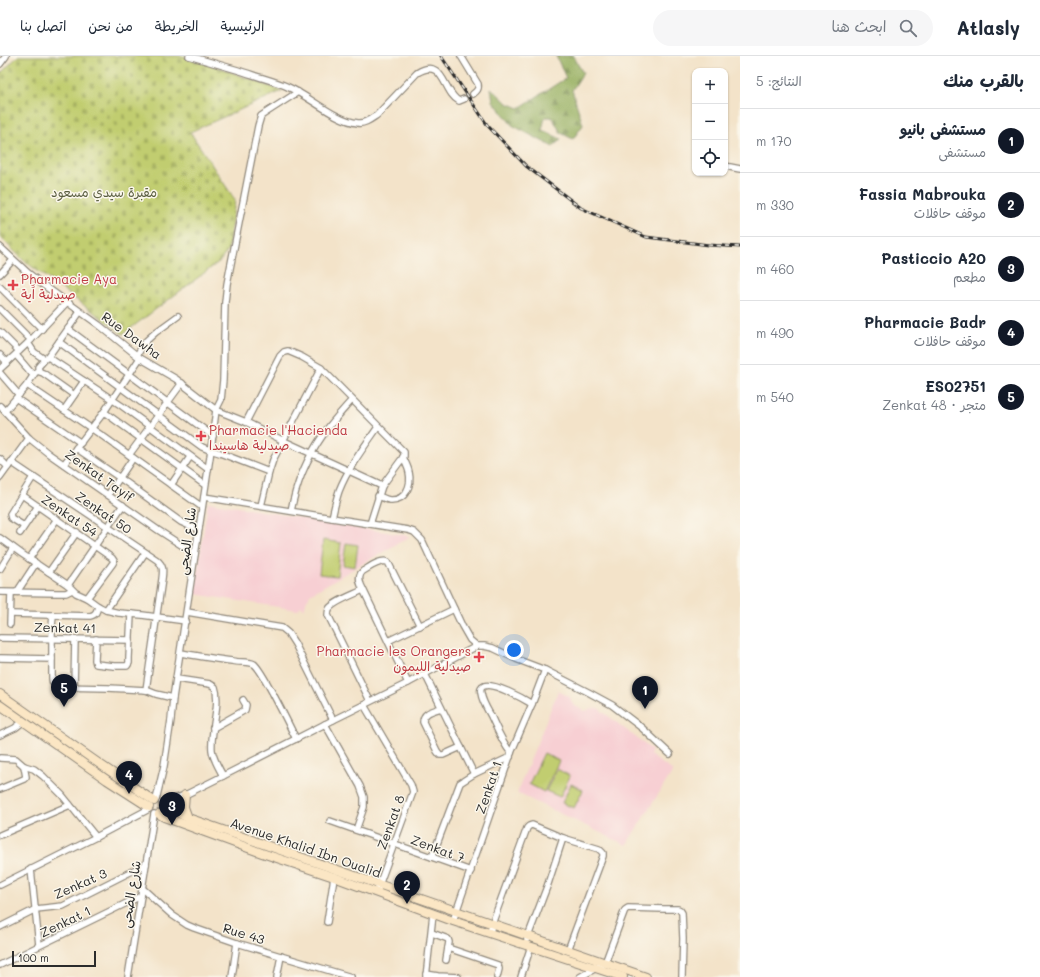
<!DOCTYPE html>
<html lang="ar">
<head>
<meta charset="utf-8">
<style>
  body { margin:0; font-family:Mali,"Playpen Sans Arabic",sans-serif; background:#f6f6f7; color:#1f2937; direction:rtl }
  .controls { position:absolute; right:12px; top:12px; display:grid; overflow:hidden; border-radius:8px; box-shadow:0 1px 3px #0004 }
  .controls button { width:36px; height:36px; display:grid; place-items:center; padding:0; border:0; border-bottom:1px solid #e0e1e3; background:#fff; color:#1f2937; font:20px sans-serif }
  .scale { position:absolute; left:12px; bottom:10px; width:84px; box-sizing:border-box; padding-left:4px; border:2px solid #2b2b2b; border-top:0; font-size:11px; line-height:14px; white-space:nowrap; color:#2b2b2b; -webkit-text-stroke:3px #fbf7ec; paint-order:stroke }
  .you { position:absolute; left:514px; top:594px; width:14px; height:14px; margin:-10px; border:3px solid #fff; border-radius:50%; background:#1a73e8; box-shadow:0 0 0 6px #1a73e833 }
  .badge { display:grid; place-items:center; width:26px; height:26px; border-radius:50%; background:#111827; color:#fff; font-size:13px; font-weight:700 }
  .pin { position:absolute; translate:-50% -33px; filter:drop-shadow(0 1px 2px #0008) }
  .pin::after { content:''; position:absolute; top:21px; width:14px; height:12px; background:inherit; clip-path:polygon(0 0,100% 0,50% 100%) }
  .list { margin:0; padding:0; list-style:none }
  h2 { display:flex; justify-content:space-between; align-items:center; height:52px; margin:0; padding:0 16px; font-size:17px }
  h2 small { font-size:13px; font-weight:400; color:#747a83 }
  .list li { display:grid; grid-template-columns:26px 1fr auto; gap:12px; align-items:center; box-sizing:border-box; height:64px; padding:0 16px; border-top:1px solid #e0e1e3 }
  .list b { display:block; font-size:15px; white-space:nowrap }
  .list p { margin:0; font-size:13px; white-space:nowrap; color:#747a83 }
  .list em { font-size:13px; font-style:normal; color:#747a83 }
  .icon { flex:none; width:22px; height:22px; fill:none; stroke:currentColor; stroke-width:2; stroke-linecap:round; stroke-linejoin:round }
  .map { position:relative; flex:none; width:740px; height:921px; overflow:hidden; direction:ltr }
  header { display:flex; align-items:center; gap:24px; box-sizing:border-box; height:56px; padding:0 20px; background:#fff; border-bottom:1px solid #e0e1e3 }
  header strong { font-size:19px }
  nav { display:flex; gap:22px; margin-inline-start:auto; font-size:14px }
  .search { width:280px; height:36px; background:#f6f6f7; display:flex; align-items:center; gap:10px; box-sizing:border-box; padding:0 14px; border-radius:22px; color:#747a83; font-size:15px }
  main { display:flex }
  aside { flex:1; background:#fff }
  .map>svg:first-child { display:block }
  .built { fill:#f7cfd3 }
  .forest { fill:url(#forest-firs); stroke:#626e46 }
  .cemetery { fill:url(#cemetery-stones); stroke:#767c4d }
  .pitch { fill:#c1cd6f; stroke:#767c4d }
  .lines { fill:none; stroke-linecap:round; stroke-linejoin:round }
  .street-casing { stroke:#8f877a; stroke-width:8 }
  .secondary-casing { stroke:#8f877a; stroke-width:10 }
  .street { stroke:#fff; stroke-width:5.5 }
  .secondary { stroke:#fbe6c4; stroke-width:8 }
  .rail-casing { stroke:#2b2b2b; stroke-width:3 }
  .rail { stroke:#fbf7ec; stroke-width:1.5; stroke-dasharray:4.5; stroke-linecap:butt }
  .health-dot { fill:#e0444e; stroke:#fbf7ec; stroke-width:1.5 }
  .labels { text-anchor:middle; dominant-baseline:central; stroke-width:3; stroke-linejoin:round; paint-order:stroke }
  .park-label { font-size:13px; fill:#585c3f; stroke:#fbf7ec }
  .health-label { font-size:13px; fill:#be3a42; stroke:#fbf7ec; text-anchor:start }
  .street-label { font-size:13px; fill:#2b2b2b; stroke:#fbf7ec }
</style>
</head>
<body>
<header>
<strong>Atlasly</strong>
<div class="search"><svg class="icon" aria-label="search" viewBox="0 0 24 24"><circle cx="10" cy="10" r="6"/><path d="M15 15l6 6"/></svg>ابحث هنا</div>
<nav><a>الرئيسية</a><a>الخريطة</a><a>من نحن</a><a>اتصل بنا</a></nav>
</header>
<main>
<aside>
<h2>بالقرب منك<small>النتائج: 5</small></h2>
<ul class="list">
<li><span class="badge">1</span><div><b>مستشفى بانيو</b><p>مستشفى</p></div><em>170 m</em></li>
<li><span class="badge">2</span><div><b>Fassia Mabrouka</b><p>موقف حافلات</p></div><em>330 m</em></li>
<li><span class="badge">3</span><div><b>Pasticcio A20</b><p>مطعم</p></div><em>460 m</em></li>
<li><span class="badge">4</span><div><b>Pharmacie Badr</b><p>موقف حافلات</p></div><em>490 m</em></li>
<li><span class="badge">5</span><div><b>ES02751</b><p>متجر · Zenkat 48</p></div><em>540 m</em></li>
</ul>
</aside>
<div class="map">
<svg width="740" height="921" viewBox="0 0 740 921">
  <defs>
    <pattern id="forest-firs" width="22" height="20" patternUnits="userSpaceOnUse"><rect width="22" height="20" fill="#98b062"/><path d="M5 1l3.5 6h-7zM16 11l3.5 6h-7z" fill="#7c8f51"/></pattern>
    <pattern id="cemetery-stones" width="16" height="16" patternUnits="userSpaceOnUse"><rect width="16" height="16" fill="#c1cd6f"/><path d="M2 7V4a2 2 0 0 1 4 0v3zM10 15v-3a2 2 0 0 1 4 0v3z" fill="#a6b060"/></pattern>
  </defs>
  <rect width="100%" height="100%" fill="#fbf7ec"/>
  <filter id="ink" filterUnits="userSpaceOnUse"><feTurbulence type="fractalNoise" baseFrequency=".025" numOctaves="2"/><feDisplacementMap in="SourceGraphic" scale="8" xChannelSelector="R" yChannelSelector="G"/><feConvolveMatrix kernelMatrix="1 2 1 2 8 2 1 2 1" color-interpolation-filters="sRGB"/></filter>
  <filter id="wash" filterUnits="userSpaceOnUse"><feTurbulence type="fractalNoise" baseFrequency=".012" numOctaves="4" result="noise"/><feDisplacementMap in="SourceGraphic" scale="16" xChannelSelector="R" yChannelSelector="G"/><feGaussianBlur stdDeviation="0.9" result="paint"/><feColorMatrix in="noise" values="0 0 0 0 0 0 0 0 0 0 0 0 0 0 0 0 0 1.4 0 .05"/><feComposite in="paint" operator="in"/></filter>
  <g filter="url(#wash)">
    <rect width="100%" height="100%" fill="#f3e3c9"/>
    <!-- built -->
    <g class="built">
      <path d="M208,446L409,480V481L310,538L308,543H307L304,553L301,550L298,554L194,538Z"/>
      <path d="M558,635L570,641L573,649L585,655L590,653L598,652L652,694L650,699L673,715L626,789L517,737Z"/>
    </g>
    <!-- forest -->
    <path class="forest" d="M556,0H573L583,17L572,34L583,69L573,83L561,77L552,61H545L542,74L561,83L553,91L512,69L493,45L491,32L507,47L519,52L566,22Z"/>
    <!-- cemetery -->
    <path class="cemetery" d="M18,0H183L207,7L282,35L190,76L235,144L228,194L220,205L123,278L23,204L0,181V18Z"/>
    <!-- pitch -->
    <g class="pitch">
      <path d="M323,484L341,487L337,520L319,518Z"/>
      <path d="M346,487L358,489L355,511L343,509Z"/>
      <path d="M544,697L559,705L544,736L529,728Z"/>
      <path d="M557,713L570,720L560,741L546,735Z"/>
      <path d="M571,728L583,734L574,752L562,747Z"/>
    </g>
  </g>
  <g filter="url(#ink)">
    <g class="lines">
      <defs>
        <g id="street">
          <path d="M189,0C210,6 232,12 253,19C265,23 277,26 288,31C309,40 336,65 358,67C365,68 371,63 377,59L417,17C444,0 443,37 459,45L464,43"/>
          <path d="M461,0L478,28C479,33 477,35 473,38"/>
          <path d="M0,8L6,0"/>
          <path d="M725,110L740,113"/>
          <path d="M0,191L28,217L42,228L99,269L140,302L176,323L216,354L246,366L284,385L382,430"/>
          <path d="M0,218L13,204"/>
          <path d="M0,231L42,273"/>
          <path d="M0,253L31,284"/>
          <path d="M68,273L213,380"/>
          <path d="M0,276L19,295"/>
          <path d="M59,286L202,391L207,393L220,397L269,416"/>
          <path d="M28,287L34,296L44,303L48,301L122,350L208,413"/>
          <path d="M0,299L7,306"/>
          <path d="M16,299L33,319"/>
          <path d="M137,299L146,285L156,276L178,260"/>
          <path d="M48,301L80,256"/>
          <path d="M0,313L31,284L68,245"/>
          <path d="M39,315L38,311L45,303"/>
          <path d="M0,317L19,339"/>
          <path d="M27,329L104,381L202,451"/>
          <path d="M17,343L81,387"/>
          <path d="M0,350L29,382L49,398L158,474L195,498"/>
          <path d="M64,354L84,325"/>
          <path d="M5,355L27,329L35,317L37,315L43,317L74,339"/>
          <path d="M104,356L205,429"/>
          <path d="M246,366L280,300L284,296L288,295L302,301L321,312L404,396V400L382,430L370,468"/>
          <path d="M76,392L120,422L181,466L190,470L199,473"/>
          <path d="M129,399L182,327"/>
          <path d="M0,403L8,411"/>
          <path d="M11,406L157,504C164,510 163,515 162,523L146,634"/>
          <path d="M64,408L104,356L140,302"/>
          <path d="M0,422L29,382"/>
          <path d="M171,429L190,401"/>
          <path d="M22,439L112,502L114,505L113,507L87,542"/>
          <path d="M108,439L133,402"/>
          <path d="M378,440C382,441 386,444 390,444C406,445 412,429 409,416C408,411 405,406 403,401"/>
          <path d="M204,441L332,462L408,474L414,476L422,484L462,570L470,584L477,590"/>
          <path d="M261,450L269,416L273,404L321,312"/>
          <path d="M291,455C296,428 307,402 323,379C331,367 342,355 352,344"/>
          <path d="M332,462C334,453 336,444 339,435C348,412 364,391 378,371"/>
          <path d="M24,470L11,462L10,458L33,421"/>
          <path d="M20,477L38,450"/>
          <path d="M0,482L22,498L68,529L76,537L87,542L98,550L106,554L119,557L142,559L186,565"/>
          <path d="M29,503L57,463"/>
          <path d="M0,513L13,492"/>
          <path d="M49,516L77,476"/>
          <path d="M68,529L123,449"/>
          <path d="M363,534C355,538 333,546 329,553C328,556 328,556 328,559L370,645"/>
          <path d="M0,536L58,537H66L72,534"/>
          <path d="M17,536L36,507"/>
          <path d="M106,554L145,497"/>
          <path d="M187,556L282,572L288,577L295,588L333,664"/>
          <path d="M11,558L90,560C96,559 97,555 98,550"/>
          <path d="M53,559L52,571V621C52,627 53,629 59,631L108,632L146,634L156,638L173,642"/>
          <path d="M10,568L11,537"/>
          <path d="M0,582L130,584"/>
          <path d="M96,583L95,604L96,608L114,610H127L129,607V602L131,558"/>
          <path d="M388,585L454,553"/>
          <path d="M181,597C198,600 215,603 232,605C239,607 248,605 254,608C262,613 290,671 296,683"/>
          <path d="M0,602L52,603"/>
          <path d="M425,618L474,718"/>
          <path d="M177,623L210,628L215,631C221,648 210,675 212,694C213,703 219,712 223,720"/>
          <path d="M408,627L361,529C359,524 358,519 363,515C370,511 380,503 388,506L420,570"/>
          <path d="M74,631L75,583"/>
          <path d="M364,649L411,729L413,736L378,832"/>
          <path d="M441,652C433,655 423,656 423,666L437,695L440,699H443L461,691"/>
          <path d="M325,668L360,730L364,741V751L356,774"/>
          <path d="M213,672L245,654L246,649L243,644"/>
          <path d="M0,679L15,672L24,665"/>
          <path d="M511,697C502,686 497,673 491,660C487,653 482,645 481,637C480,634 481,631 484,630C493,626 524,643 532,648"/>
          <path d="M0,702L16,703L24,710L34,713L43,720L62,739L96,781"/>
          <path d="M0,733L24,723L26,721L24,710"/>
          <path d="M156,744L164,710L171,664L173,642L210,401L216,354L221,344L223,324L225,246L227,228L258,70L261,60L267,56L298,36"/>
          <path d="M162,747L185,739L223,720L333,664L408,627L464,597L477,590H484L493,592L516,603L545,614L588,636L612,649L642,672L670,698"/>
          <path d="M330,765L471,815"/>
          <path d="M0,779L70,749"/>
          <path d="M432,801L460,727L474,718L510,701"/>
          <path d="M31,813L39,889"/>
          <path d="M0,829L96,781L149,753"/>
          <path d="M142,832L172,859L187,869L194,872L237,887L351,921"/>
          <path d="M453,865L511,697L532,648L545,614"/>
          <path d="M327,866L334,821"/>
          <path d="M0,871L36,853L63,850L146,808"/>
          <path d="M432,877L448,883L449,886L446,904"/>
          <path d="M490,877L492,868L527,772L529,770L532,769L563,782L599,793L603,797V800L568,894"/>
          <path d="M527,883L548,828L563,782"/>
          <path d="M448,892L498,909L499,913L497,921"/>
          <path d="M0,909L141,840"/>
          <path d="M426,918L438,920L458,921"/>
          <path d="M128,921L154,758"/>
          <path d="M232,921L237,887"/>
          <path d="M277,921L281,900"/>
          <path d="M426,921L433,858"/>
          <path d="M521,921L531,890"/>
          <path d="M580,921L605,907L624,856L625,854L628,852L664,853H678L680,854L682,857L683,883L682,921"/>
        </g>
        <g id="secondary">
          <path d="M0,638L101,709L154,745"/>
          <path d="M0,649L107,724L149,751"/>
          <path d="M185,739L184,751L188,762"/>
          <path d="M163,750L188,762L646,921"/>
          <path d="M159,758L164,761L262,797L334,821L453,865L623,921"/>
        </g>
      </defs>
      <!-- street casing -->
      <use href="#street" class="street-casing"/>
      <!-- secondary casing -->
      <use href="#secondary" class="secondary-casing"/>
      <!-- street -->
      <use href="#street" class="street"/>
      <!-- secondary -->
      <use href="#secondary" class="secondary"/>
      <defs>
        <path id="rail" d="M441,0L488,70L526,110L581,152L646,181L709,189L740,191"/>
      </defs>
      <!-- rail casing -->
      <use href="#rail" class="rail-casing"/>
      <!-- rail -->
      <use href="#rail" class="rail"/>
    </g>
  </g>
  <!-- markers -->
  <g class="health-dot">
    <path d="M11 223h4v4h4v4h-4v4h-4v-4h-4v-4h4z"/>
    <path d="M199 374h4v4h4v4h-4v4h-4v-4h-4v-4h4z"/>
    <path d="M477 595h4v4h4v4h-4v4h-4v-4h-4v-4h4z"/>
  </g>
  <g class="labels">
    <!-- park labels -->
    <g class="park-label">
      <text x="104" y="135">مقبرة سيدي مسعود</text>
    </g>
    <!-- health labels -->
    <g class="health-label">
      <text x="21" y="222">Pharmacie Aya<tspan x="21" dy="15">صيدلية اًية</tspan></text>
      <text x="209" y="373">Pharmacie l'Hacienda<tspan x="209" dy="15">صيدلية هاسيندا</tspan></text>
      <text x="471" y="594" text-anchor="end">Pharmacie les Orangers<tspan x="471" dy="15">صيدلية الليمون</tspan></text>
    </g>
    <!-- street labels -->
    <g class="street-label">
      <text transform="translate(132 279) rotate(36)">Rue Dawha</text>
      <text transform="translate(100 419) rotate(35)">Zenkat Tayif</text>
      <text transform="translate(104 456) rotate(34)">Zenkat 50</text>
      <text transform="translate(70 459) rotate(34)">Zenkat 54</text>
      <text transform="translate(186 485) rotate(-82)">شارع الضحى</text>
      <text transform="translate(65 571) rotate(1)">Zenkat 41</text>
      <text transform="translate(488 731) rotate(-71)">Zenkat 1</text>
      <text transform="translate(390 766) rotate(-70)">Zenkat 8</text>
      <text transform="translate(306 791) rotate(19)">Avenue Khalid Ibn Oualid</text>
      <text transform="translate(438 792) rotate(20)">Zenkat 7</text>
      <text transform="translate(80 827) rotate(-24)">Zenkat 3</text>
      <text transform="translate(130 838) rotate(-81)">شارع الضحى</text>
      <text transform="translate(65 865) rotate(-26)">Zenkat 1</text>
      <text transform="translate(244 877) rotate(17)">Rue 43</text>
    </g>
  </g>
</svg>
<div class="controls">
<button>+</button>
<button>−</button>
<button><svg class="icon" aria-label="locate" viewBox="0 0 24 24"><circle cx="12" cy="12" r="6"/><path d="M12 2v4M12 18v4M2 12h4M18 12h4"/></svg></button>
</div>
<div class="scale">100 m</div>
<div class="you"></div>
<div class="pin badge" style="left:645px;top:653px">1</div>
<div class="pin badge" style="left:407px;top:848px">2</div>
<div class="pin badge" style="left:172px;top:769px">3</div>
<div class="pin badge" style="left:129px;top:738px">4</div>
<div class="pin badge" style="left:64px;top:651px">5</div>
</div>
</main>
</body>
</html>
